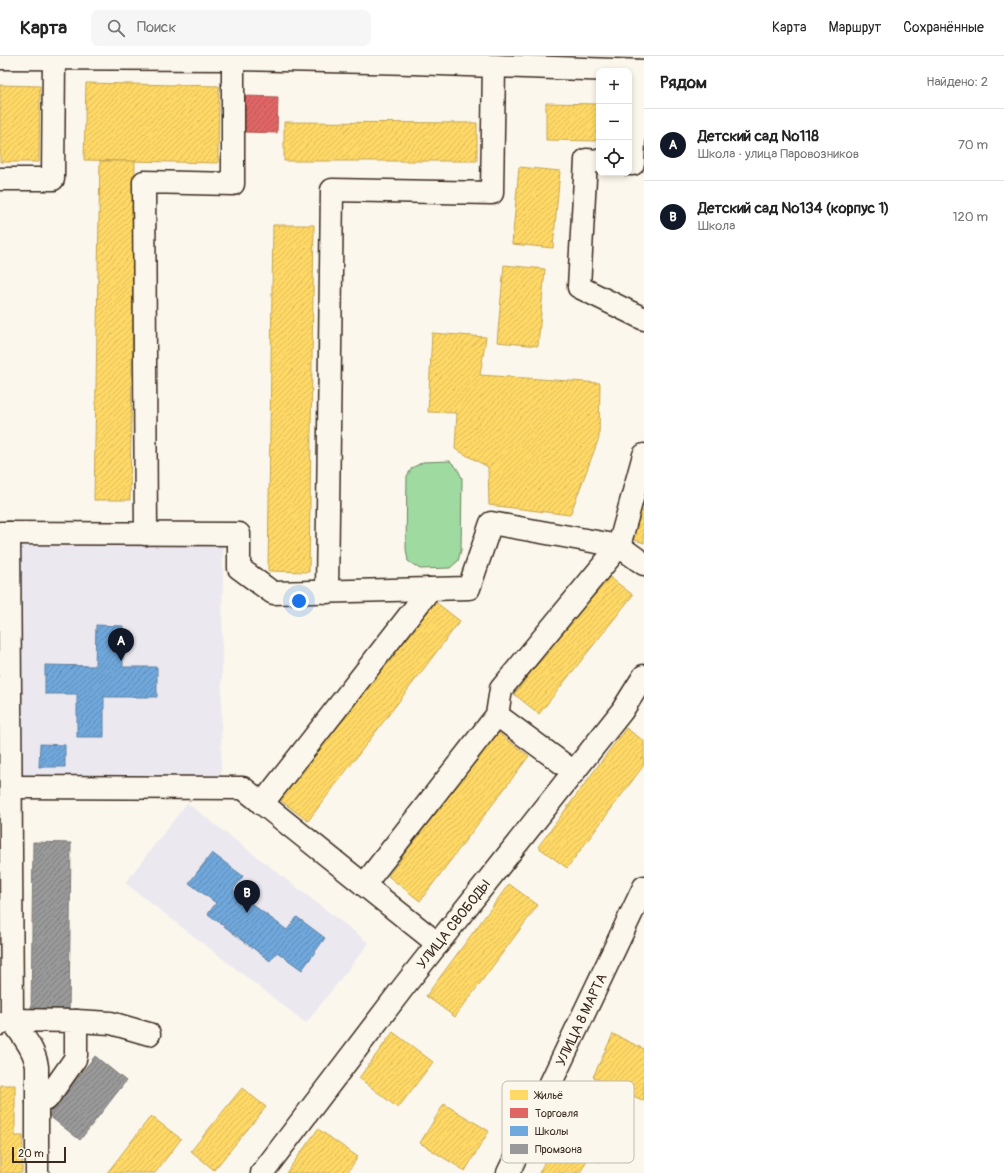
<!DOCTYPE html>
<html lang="ru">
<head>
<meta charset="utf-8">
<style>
  body { margin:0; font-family:Pangolin,sans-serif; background:#f6f6f6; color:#222 }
  .controls { position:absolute; right:12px; top:12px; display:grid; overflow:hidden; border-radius:8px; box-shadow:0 2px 6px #0003 }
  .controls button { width:36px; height:36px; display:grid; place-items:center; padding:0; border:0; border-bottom:1px solid #e0e0e0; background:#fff; color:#222; font:20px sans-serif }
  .scale { position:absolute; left:12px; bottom:10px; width:54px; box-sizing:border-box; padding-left:4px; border:2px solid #3b2a1e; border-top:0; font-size:11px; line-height:14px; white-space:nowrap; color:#3b2a1e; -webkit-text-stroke:3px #fbf7ec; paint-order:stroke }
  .you { position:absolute; left:299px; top:545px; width:14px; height:14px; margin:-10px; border:3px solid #fff; border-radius:50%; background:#1a73e8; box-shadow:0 0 0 6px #1a73e833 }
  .badge { display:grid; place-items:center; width:26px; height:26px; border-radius:50%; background:#111827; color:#fff; font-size:13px; font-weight:700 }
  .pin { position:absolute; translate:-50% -33px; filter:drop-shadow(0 1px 2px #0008) }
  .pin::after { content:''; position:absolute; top:21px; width:14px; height:12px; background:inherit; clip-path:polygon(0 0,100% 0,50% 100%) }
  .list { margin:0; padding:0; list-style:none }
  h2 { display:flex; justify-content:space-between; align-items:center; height:52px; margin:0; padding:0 16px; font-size:17px }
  h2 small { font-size:13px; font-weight:400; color:#767676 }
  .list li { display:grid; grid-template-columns:26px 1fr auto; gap:12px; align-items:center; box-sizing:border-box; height:72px; padding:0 16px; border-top:1px solid #e0e0e0 }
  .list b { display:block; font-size:15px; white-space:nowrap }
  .list p { margin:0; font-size:13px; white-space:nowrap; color:#767676 }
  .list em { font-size:13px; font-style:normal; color:#767676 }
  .icon { flex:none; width:22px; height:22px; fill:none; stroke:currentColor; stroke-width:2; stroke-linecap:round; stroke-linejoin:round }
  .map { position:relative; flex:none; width:644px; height:1117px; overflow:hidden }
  header { display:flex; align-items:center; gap:24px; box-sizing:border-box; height:56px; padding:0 20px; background:#fff; border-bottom:1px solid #e0e0e0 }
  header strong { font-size:19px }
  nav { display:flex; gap:22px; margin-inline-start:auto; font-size:14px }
  .search { width:280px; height:36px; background:#f6f6f6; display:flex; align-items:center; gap:10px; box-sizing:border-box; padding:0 14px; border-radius:8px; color:#767676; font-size:15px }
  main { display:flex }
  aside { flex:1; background:#fff }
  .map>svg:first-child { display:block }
  .built { fill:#ebe8f0 }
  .pitch { fill:#9fdaa1; stroke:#6d8260 }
  .homes { fill:url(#homes-hatch); stroke:#c4a450 }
  .shops { fill:url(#shops-hatch); stroke:#ae5450 }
  .schools { fill:url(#schools-hatch); stroke:#5f82a3 }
  .industry { fill:url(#industry-hatch); stroke:#7d7874 }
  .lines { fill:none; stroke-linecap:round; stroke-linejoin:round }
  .minor-casing { stroke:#3b2a1e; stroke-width:25 }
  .minor { stroke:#fbf7ec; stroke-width:22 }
  .labels { text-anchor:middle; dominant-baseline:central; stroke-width:4; stroke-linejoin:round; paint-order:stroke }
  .street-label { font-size:14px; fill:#3b2a1e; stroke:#fbf7ec }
  .key { fill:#fbf7ec; stroke:#c1baae; stroke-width:1 }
  .key-label { font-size:11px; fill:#3b2a1e }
</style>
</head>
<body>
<header>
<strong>Карта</strong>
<div class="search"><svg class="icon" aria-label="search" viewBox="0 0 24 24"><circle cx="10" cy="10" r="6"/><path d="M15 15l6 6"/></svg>Поиск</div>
<nav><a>Карта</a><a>Маршрут</a><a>Сохранённые</a></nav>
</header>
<main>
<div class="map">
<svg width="644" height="1117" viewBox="0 0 644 1117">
  <defs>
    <pattern id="homes-hatch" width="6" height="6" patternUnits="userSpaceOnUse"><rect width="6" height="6" fill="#ffd966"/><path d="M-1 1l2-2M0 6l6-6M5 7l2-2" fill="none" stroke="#dbba58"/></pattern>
    <pattern id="shops-hatch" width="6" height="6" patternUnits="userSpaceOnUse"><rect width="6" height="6" fill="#e06666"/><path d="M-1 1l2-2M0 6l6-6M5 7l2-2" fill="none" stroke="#b75453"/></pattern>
    <pattern id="schools-hatch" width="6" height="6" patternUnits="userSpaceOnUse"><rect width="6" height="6" fill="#6fa8dc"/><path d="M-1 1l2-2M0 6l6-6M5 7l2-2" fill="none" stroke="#5c89b2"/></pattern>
    <pattern id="industry-hatch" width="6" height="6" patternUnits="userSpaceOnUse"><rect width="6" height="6" fill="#999"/><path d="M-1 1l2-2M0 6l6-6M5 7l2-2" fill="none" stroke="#7e7d7c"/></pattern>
  </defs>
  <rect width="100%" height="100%" fill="#fbf7ec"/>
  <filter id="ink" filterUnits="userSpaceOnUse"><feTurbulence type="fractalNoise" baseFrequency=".025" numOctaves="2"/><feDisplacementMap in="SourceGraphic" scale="8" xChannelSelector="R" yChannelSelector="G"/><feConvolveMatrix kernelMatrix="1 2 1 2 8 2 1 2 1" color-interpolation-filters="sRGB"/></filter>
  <g filter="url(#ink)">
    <!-- built -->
    <g class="built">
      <path d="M21,487L223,488L221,722L19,721Z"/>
      <path d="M187,747L369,887L306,967L125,827Z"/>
    </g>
    <!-- pitch -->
    <path class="pitch" d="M450,405L457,412L462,422L461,494L458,505L450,512L420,513L408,505L406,493L407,420L412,412L423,406Z"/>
    <!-- homes -->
    <g class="homes">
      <path d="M86,27L219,30L218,107L84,104Z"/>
      <path d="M0,29L40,30L39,106H0Z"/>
      <path d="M546,47L599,48V85L546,84Z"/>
      <path d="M284,66L477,67V105H284Z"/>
      <path d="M100,105H135L130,444H94Z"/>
      <path d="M519,111L560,115L553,192L512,188Z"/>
      <path d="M273,169H314L309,516L268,515Z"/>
      <path d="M504,209L545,213L538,290L497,286Z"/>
      <path d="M432,277L486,281L480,319L600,327L599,382L570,459L489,449L488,411L455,393L457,357L428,356Z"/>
      <path d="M644,435V487L629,482Z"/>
      <path d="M607,519L633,539L539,658L514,638Z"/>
      <path d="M433,544L460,565L308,765L280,744Z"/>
      <path d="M626,672L644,685V709L567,812L538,791Z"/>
      <path d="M497,676L529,700L420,845L388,820Z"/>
      <path d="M509,828L538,849L455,961L426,940Z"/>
      <path d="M393,976L433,1006L398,1052L359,1022Z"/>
      <path d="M613,978L644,993V1045L593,1021Z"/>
      <path d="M0,1029H15V1080H23L22,1117H0Z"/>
      <path d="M242,1032L266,1051L214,1114L191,1095Z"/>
      <path d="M576,1044L621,1067L601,1106L589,1100L580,1117H539Z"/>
      <path d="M444,1048L489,1075L465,1115L420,1087Z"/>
      <path d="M151,1060L181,1083L155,1117H107Z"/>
      <path d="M318,1073L358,1101L347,1117H286Z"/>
    </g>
    <!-- shops -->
    <path class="shops" d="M245,40L278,41L277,77L244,76Z"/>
    <!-- schools -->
    <g class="schools">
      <path d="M96,569L123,570V611H157V641H104V681H77V638H45V609L95,610Z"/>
      <path d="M40,688L65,689V711H39Z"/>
      <path d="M212,797L243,820L233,834L287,874L297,861L325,882L302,914L277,896L270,905L208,858L216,847L189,827Z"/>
    </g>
    <!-- industry -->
    <g class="industry">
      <path d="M33,786L71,787L69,959L31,958Z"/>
      <path d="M95,1000L126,1025L80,1084L48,1059Z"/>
    </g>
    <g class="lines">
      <defs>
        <g id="minor">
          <path d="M0,2L233,3L413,7L494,10L644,15"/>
          <path d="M599,105L586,104L579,231L644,263"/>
          <path d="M629,108H633L637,15"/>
          <path d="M0,123H53L54,2"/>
          <path d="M0,477L239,478V512L273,537L469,532L491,467L619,490L644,508"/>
          <path d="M9,477L12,964"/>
          <path d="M146,478L144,126L233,128V3"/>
          <path d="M327,536L332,134L492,137L494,10"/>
          <path d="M497,659L574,716"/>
          <path d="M11,731L243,732L438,888"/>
          <path d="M262,748L430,533"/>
          <path d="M364,829L497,659L501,633L619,490L644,399"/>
          <path d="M12,964C21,978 35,993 37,1011V1117"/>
          <path d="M76,965L111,967L149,978"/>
          <path d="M0,968L12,964L76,965V999L75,1003L47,1043L37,1045"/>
          <path id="s1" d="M262,1117L405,929L622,655L644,620"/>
          <path id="s2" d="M508,1117L644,831"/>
        </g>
      </defs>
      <!-- minor casing -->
      <use href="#minor" class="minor-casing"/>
      <!-- minor -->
      <use href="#minor" class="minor"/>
    </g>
  </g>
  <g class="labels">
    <!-- street labels -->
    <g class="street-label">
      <text stroke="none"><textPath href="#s1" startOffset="314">УЛИЦА СВОБОДЫ</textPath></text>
      <text stroke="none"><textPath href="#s2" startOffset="170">УЛИЦА 8 МАРТА</textPath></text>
    </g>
  </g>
  <!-- legend -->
  <rect x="502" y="1025" width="132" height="82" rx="6" class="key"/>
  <rect x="510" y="1034" width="18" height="10" fill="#ffd966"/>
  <rect x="510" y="1052" width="18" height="10" fill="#e06666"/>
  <rect x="510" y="1070" width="18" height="10" fill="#6fa8dc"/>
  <rect x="510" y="1088" width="18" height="10" fill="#999"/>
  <g class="key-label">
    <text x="535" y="1043">Жильё</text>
    <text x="535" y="1061">Торговля</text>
    <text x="535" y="1079">Школы</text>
    <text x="535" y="1097">Промзона</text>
  </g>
</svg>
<div class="controls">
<button>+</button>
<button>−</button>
<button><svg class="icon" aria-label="locate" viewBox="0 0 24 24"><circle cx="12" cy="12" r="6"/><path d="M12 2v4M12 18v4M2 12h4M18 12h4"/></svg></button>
</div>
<div class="scale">20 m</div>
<div class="you"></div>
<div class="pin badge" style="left:121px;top:605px">A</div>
<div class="pin badge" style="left:247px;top:857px">B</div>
</div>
<aside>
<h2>Рядом<small>Найдено: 2</small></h2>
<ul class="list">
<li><span class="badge">A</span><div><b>Детский сад №118</b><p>Школа · улица Паровозников</p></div><em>70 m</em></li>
<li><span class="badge">B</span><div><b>Детский сад №134 (корпус 1)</b><p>Школа</p></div><em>120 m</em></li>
</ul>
</aside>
</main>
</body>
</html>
